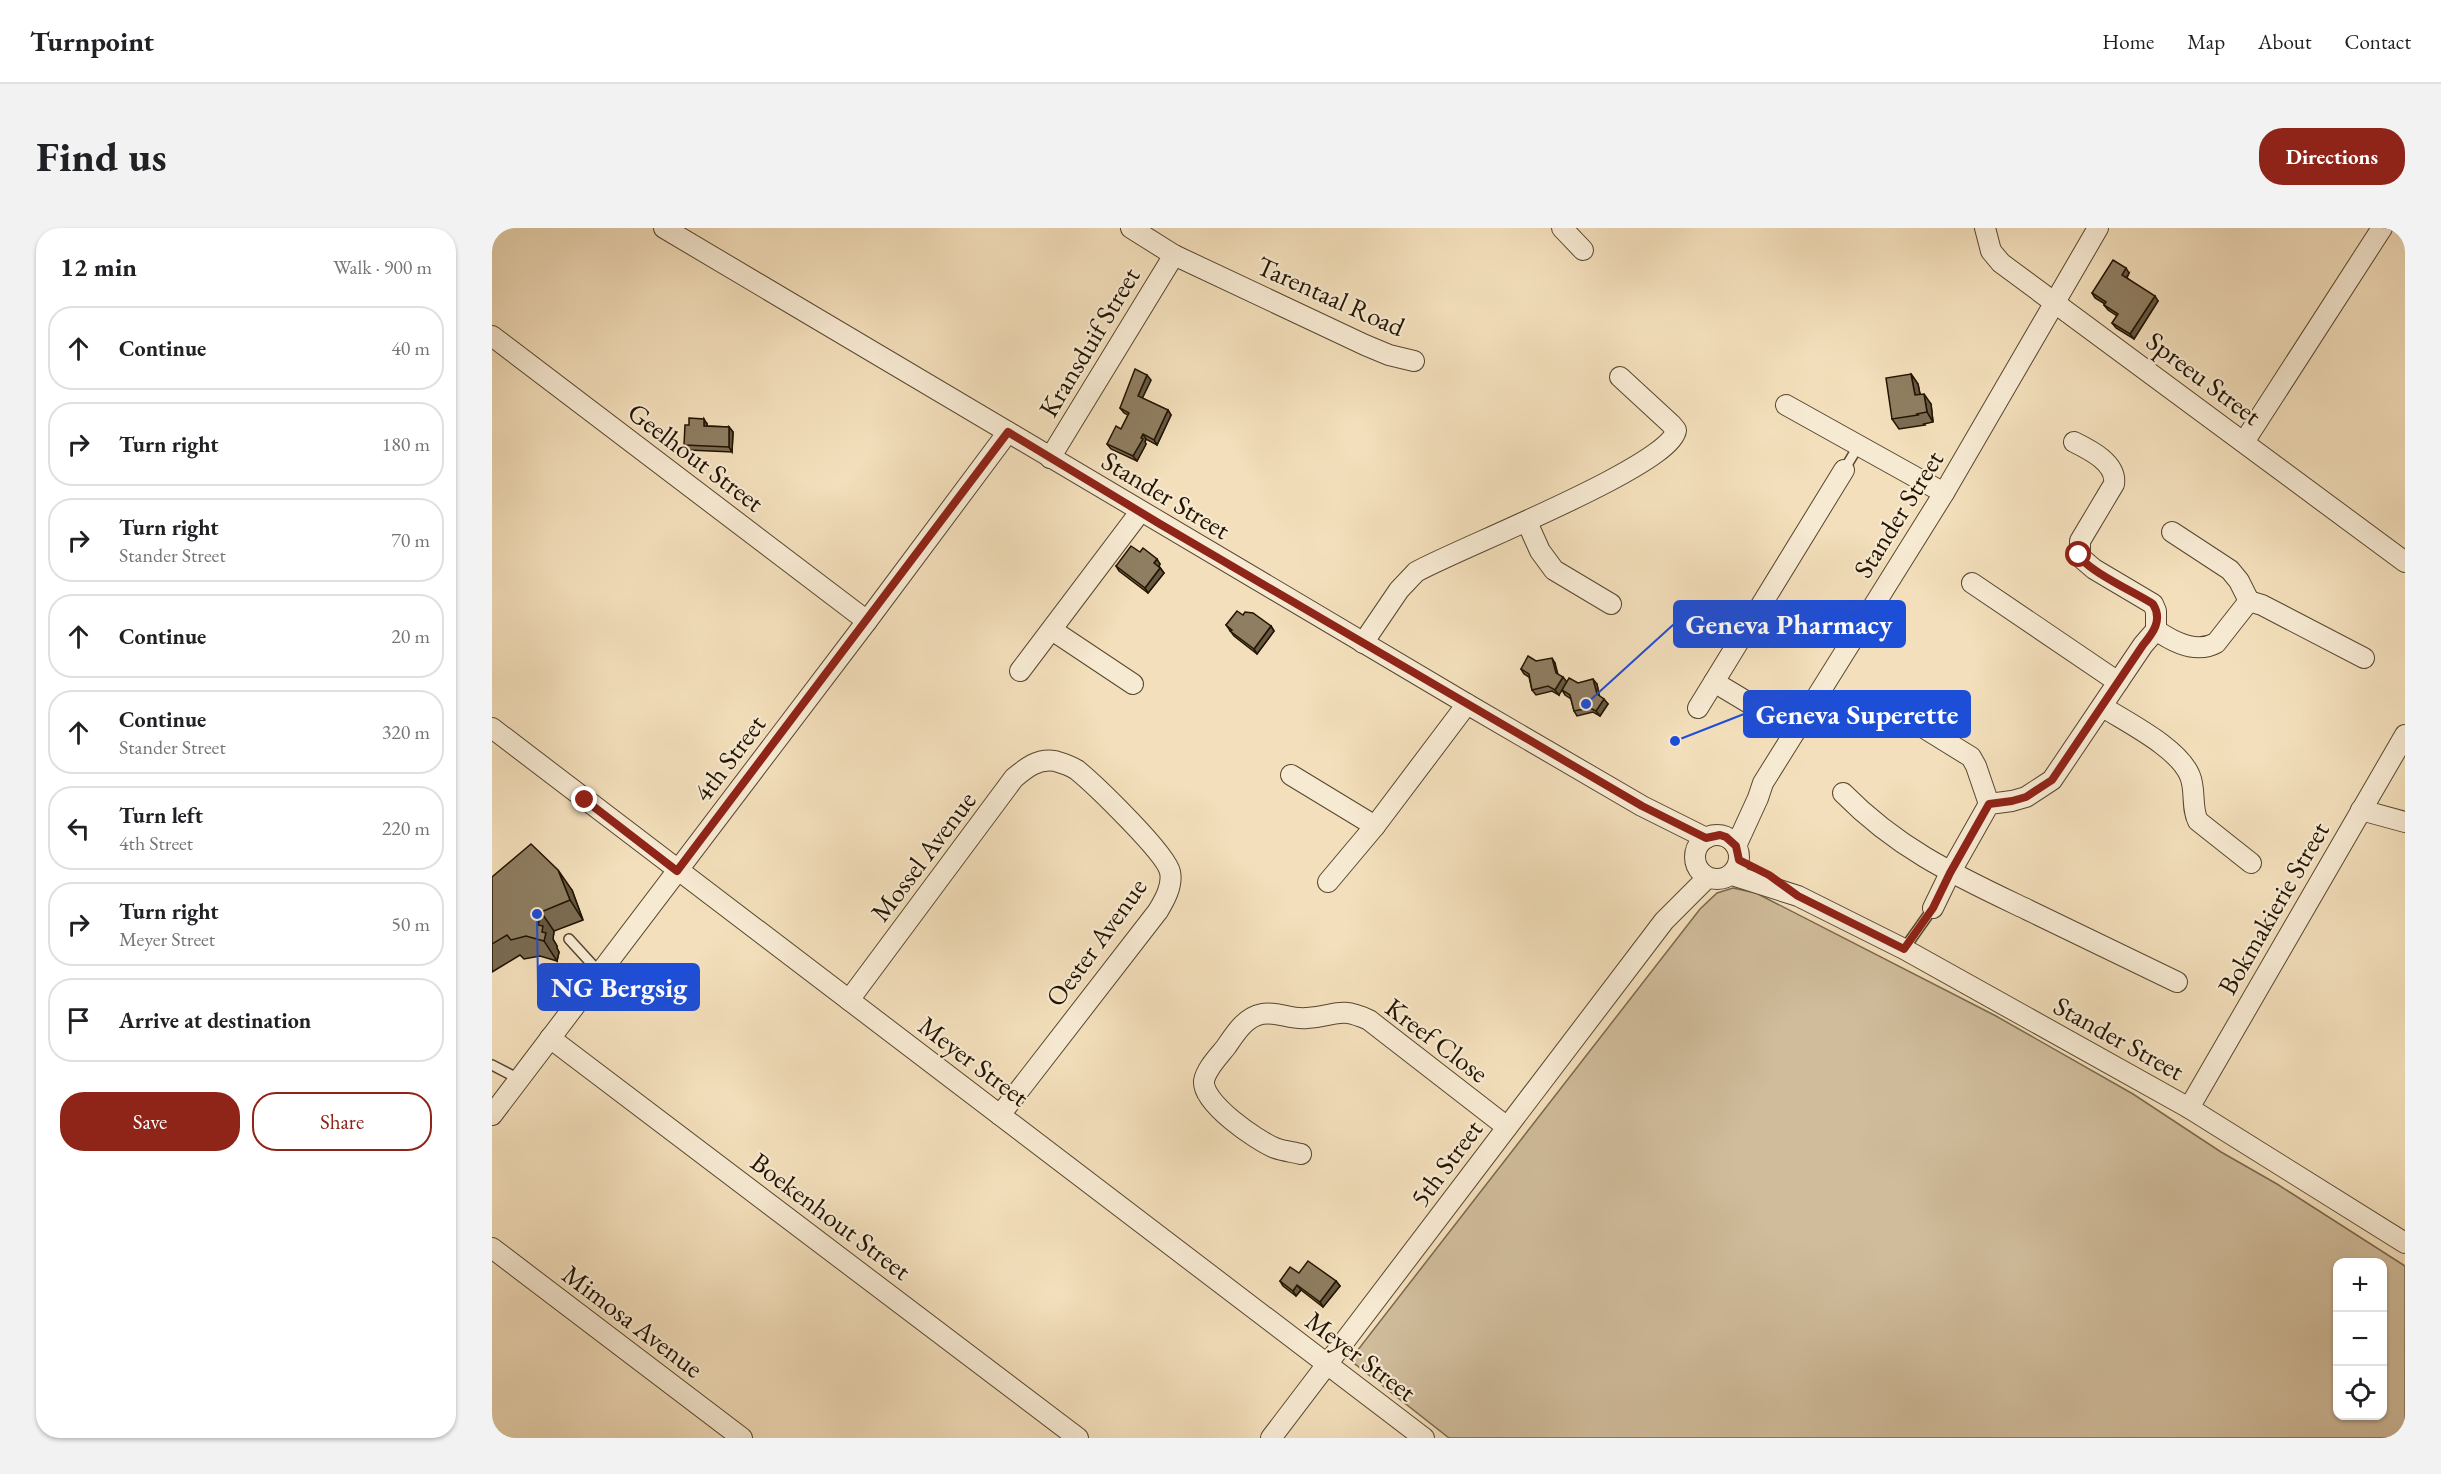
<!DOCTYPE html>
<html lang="en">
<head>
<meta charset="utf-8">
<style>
  body { margin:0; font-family:"EB Garamond",serif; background:#f2f2f2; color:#202124 }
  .controls { position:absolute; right:18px; bottom:18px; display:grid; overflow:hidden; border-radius:12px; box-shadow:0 2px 4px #0004 }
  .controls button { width:54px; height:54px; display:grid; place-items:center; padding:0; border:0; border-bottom:2px solid #e0e0e0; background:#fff; color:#202124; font:30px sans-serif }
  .stop { position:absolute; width:18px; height:18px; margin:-14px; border:4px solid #8f2418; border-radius:50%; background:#fff }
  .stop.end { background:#8f2418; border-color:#fff; box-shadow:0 2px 6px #0008 }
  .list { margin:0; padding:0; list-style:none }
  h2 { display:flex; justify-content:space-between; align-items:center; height:78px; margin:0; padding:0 24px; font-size:26px }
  h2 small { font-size:20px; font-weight:400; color:#757577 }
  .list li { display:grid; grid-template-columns:39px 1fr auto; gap:18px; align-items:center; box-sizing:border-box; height:84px; margin:0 12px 12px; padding:0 12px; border:2px solid #e0e0e0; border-radius:24px }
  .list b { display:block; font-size:22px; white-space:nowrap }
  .list p { margin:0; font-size:20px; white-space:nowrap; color:#757577 }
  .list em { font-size:20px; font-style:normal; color:#757577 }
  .actions { display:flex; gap:12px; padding:18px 24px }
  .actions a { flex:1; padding:14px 0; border:2px solid #8f2418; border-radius:24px; text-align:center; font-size:21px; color:#8f2418 }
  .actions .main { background:#8f2418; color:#fff }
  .icon { flex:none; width:33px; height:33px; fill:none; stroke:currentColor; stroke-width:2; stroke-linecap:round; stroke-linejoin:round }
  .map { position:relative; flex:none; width:1913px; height:1210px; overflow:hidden; border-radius:24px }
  header { display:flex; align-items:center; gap:36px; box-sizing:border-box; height:84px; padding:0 30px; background:#fff; border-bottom:2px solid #e0e0e0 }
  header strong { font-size:28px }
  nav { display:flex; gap:33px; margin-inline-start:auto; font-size:21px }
  .intro { display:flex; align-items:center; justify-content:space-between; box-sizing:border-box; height:144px; padding:0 36px }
  h1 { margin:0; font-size:42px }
  .button { padding:15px 27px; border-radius:24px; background:#8f2418; color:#fff; font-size:21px; font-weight:700 }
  main { display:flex; gap:36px; padding:0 36px }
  aside { flex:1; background:#fff; border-radius:24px; box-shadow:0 2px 4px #0004 }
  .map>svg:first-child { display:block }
  .green { fill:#d0bc9b; stroke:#7a684e; stroke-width:1.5; fill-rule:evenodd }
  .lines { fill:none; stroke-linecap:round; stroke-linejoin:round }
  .lane-casing { stroke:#57472f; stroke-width:12 }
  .street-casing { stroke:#57472f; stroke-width:22 }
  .lane { stroke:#f7ead3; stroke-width:9 }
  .street { stroke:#f7ead3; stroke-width:20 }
  .wall { fill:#7b6c53; stroke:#231400; stroke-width:1.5 }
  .shaded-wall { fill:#645844; stroke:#231400; stroke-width:1.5 }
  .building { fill:#8f7e61; stroke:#231400; stroke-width:1.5 }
  .route { stroke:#8f2418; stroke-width:8 }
  .labels { text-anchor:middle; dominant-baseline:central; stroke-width:4.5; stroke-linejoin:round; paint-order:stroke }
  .street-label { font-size:27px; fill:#231400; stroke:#f7ead3 }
  .leader { fill:none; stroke:#1d4ed8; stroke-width:2 }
  .callout-dot { fill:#1d4ed8; stroke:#f7ead3; stroke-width:2 }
  .callout { fill:#1d4ed8; stroke:#1d4ed8; stroke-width:2 }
  .callout-label { font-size:28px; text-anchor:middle; font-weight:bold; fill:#fff }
</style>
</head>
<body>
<header>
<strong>Turnpoint</strong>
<nav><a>Home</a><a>Map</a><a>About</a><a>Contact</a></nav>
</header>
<div class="intro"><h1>Find us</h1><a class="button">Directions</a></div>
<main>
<aside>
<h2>12 min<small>Walk · 900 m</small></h2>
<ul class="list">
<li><svg class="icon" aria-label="ahead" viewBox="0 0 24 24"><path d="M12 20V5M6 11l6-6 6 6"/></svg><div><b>Continue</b></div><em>40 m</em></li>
<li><svg class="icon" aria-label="right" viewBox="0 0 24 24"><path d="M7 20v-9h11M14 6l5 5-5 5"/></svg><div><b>Turn right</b></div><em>180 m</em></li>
<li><svg class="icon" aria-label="right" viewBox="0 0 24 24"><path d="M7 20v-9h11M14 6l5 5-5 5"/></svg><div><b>Turn right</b><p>Stander Street</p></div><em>70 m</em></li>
<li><svg class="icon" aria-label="ahead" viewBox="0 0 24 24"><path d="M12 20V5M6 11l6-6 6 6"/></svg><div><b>Continue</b></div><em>20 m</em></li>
<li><svg class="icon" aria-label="ahead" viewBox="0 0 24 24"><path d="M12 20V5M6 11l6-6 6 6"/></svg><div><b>Continue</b><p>Stander Street</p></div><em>320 m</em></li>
<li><svg class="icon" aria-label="left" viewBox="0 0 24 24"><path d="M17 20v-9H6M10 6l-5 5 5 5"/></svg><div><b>Turn left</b><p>4th Street</p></div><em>220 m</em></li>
<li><svg class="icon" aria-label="right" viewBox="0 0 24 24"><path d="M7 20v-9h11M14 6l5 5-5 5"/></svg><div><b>Turn right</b><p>Meyer Street</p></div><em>50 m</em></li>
<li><svg class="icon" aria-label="arrive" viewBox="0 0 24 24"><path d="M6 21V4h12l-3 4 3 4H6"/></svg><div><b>Arrive at destination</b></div></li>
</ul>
<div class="actions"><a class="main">Save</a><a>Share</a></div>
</aside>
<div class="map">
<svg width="1913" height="1210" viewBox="0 0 1913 1210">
  <rect width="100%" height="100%" fill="#f3dfbb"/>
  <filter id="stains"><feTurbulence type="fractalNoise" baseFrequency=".00333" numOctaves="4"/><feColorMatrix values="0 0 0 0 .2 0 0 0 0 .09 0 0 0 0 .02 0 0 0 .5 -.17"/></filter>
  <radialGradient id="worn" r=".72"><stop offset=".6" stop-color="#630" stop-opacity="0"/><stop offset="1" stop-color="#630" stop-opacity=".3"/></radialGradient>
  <!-- green -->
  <path class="green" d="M1241,660L1264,665L1504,788L1641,866L1729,924L1785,956L1913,1038V1210H957L858,1132L1208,681L1225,665ZM1846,1034H1890V1188H1846Z"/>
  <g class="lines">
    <defs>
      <g id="lane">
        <path d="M1352,242L1367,217"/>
        <path d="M1272,484L1303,504"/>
        <path d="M77,711L108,745"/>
        <path d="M1412,721L1441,680"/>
        <path d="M0,837L27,851"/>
      </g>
      <g id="street">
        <path d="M172,0L975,476L1150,578L1214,610"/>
        <path d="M639,0L682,27L873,117L897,127L922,133"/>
        <path d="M1070,0L1091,22"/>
        <path d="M1493,0L1499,23L1509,35L1913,334"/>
        <path d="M0,108L375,393"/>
        <path d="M1294,177L1452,265"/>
        <path d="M1582,214C1598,222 1625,235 1622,256L1588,313V329L1602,341L1661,376L1664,383V402"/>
        <path d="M1752,214L1890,0"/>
        <path d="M558,230L682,27"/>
        <path d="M1035,294L1048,323L1062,342L1119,376"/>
        <path d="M1680,304L1738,342L1747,353L1757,373"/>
        <path d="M1480,355L1626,454"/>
        <path d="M560,402L641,456"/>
        <path d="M871,415L907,362L924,344C962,322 1181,237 1184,202L1179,196L1128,149"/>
        <path d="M528,443L648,284"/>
        <path d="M1222,454L1272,484"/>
        <path d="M1611,479C1636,495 1687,520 1698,548C1704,562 1699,580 1706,593L1759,635"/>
        <path d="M1206,480L1352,242"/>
        <path d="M0,500L932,1210"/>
        <path d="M1432,500L1479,529L1484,538L1497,576"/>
        <path d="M799,547L883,598"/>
        <path d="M1351,565C1407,622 1465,648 1536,682C1586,706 1636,730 1685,754"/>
        <path d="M1869,582L1913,594"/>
        <circle cx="1225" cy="629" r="22"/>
        <path d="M1244,618L1266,570L1271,555L1452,265L1606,0"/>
        <path d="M1240,647L1306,668L1412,721L1697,880L1913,1015"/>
        <path d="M836,654L883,598L975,476"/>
        <path d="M1441,680L1458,645L1497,576L1520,573L1534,569L1560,552L1651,417L1664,402C1681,414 1704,426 1724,415L1757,373L1770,377L1872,430"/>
        <path d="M357,772L522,550C534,540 546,530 563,533C570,535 579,538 585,542C602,556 674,625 678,644C681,658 672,673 666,683L508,887"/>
        <path d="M58,810L586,1210"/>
        <path d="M1697,880L1913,507"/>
        <path d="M0,887L375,393L516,204"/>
        <path d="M809,926C801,924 791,923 783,920C764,912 710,875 712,853C714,841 726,829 734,819C743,806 753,789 770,786C785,783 799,792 815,790C845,788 846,778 877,792L1015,899"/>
        <path d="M0,1020L250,1210"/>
        <path d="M779,1210L1172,693L1215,650"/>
      </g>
    </defs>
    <!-- lane casing -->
    <use href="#lane" class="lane-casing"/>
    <!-- street casing -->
    <use href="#street" class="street-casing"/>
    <!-- lane -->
    <use href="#lane" class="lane"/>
    <!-- street -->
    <use href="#street" class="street"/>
  </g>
  <!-- wall -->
  <g class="wall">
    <path d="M1637,45L1635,50L1666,73L1642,111L1624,100L1620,95L1625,88L1616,82L1612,77L1613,76L1603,70L1600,65Z"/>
    <path d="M1419,146L1426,156L1428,166L1439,176L1441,194L1432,196L1433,197L1407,201L1400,191Z"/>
    <path d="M659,152L650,170L676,182L679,187L665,217L654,211L653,214L654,216L645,233L619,221L615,216L629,201L636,187L632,185L628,180Z"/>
    <path d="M215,196V198L237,199L241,204L240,224L196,222L192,217Z"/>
    <path d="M648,324L668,336L667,338L672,345L656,365L627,343L624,338Z"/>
    <path d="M751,387L779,398L782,403L765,426L742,408L734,397Z"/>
    <path d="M1044,433L1063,435L1067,467L1060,463L1044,467L1040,462L1037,449L1032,446L1029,441Z"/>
    <path d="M1086,455L1105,456L1107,468L1116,476L1108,488L1101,484L1085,488L1082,483L1079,471L1073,467L1070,462Z"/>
    <path d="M0,649L80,662L91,692L62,703L61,711L65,718V720L67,724L65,733L48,728L32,731L28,727L0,744Z"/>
    <path d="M807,1045L844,1053L848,1058L831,1079L809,1062L804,1068L791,1058L788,1053Z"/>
  </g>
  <!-- shaded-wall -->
  <g class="shaded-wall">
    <path d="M1634,40L1637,45L1633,52L1630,47Z"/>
    <path d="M1663,68L1666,73L1642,111L1638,106Z"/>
    <path d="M1419,146L1426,156L1430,177L1423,167Z"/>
    <path d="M655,147L659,152L649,173L646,168Z"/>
    <path d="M1432,166L1439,176L1441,194L1435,184Z"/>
    <path d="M676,182L679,187L665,217L662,212Z"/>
    <path d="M212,191L215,196V203L212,198Z"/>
    <path d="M237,199L241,204L240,224L237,219Z"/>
    <path d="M651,206L654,211L653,214L654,216L645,233L641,228Z"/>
    <path d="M665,331L668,336L666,340L662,335Z"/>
    <path d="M668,340L672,345L656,365L653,360Z"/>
    <path d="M779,398L782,403L765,426L762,421Z"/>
    <path d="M1060,430L1063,435L1067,450L1064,445Z"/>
    <path d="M1071,449L1075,454L1067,467L1063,462Z"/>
    <path d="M1101,451L1105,456L1108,471L1105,466Z"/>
    <path d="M1112,471L1116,476L1108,488L1104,483Z"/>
    <path d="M66,642L80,662L91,692L78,672Z"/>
    <path d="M49,684L62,703L61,711L65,718V720L67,724L65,733L52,713L46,697Z"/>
    <path d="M844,1053L848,1058L831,1079L828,1074Z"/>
    <path d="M805,1057L809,1062L804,1068L801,1063Z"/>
  </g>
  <!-- building -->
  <g class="building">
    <path d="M1621,32L1634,40L1630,47L1663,68L1638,106L1620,95L1626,86L1612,77L1614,74L1600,65Z"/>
    <path d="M643,141L655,147L646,168L676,182L662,212L651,206L649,210L651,211L641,228L615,216L624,198L629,201L637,185L628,180Z"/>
    <path d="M1419,146L1423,167L1432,166L1435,184L1425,186L1426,187L1400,191L1394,150Z"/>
    <path d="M197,190L212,191V198L237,199V219L192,217L193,197H197Z"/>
    <path d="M639,318L648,324L651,320L665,331L662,335L668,340L653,360L624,338Z"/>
    <path d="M745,383L751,387L753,384L761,385L779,398L762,421L738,403L740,402L734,397Z"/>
    <path d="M1036,428L1044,433L1060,430L1064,445L1071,449L1063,462L1056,458L1040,462L1037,446L1029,441Z"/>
    <path d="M1077,450L1086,455L1101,451L1105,466L1112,471L1104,483L1098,480L1082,483L1078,467L1070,462Z"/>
    <path d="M39,616L66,642L78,672L49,684L46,697L51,698L50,704L54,705L52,713L34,708L19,712L15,707L0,716V649Z"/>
    <path d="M816,1033L844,1053L828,1074L805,1057L801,1063L788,1053L798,1039L807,1045Z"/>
  </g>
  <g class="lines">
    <!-- route -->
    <path class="route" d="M93,572L185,643L516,204L668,296L1150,578L1214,610L1228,607L1234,609L1244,618L1247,632L1277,647L1306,668L1412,721L1441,680L1458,645L1497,576L1520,573L1534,569L1560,552L1651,417C1661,405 1671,392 1661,376C1644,365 1594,342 1587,327"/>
  </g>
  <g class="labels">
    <!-- street labels -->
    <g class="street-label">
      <text transform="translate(839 68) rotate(24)">Tarentaal Road</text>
      <text transform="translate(597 114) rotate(-59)">Kransduif Street</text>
      <text transform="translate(1712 150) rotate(37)">Spreeu Street</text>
      <text transform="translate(204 229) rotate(37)">Geelhout Street</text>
      <text transform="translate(674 267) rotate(31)">Stander Street</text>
      <text transform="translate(1406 286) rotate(-58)">Stander Street</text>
      <text transform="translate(237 530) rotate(-53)">4th Street</text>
      <text transform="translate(431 628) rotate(-53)">Mossel Avenue</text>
      <text transform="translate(1781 680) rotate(-60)">Bokmakierie Street</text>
      <text transform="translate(604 714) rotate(-54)">Oester Avenue</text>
      <text transform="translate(1627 810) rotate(29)">Stander Street</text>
      <text transform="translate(945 812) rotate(37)">Kreef Close</text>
      <text transform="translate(482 833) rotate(37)">Meyer Street</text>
      <text transform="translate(954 935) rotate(-53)">5th Street</text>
      <text transform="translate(339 988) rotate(37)">Boekenhout Street</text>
      <text transform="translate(141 1093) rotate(37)">Mimosa Avenue</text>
      <text transform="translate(869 1128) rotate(37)">Meyer Street</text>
    </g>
  </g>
  <!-- callouts -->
  <path class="leader" d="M1094 476L1182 396M1183 513L1252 486M45 686L46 759"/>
  <g class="callout-dot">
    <circle cx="1094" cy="476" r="6"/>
    <circle cx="1183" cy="513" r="6"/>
    <circle cx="45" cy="686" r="6"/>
  </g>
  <g class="callout">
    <rect x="1182" y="373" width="231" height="46" rx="6"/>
    <rect x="1252" y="463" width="226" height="46" rx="6"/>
    <rect x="46" y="736" width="161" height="46" rx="6"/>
  </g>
  <g class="callout-label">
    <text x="1297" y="406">Geneva Pharmacy</text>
    <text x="1365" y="496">Geneva Superette</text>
    <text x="127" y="769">NG Bergsig</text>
  </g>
  <rect width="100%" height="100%" filter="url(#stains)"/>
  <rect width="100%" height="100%" fill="url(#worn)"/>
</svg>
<div class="controls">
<button>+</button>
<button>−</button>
<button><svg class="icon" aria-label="locate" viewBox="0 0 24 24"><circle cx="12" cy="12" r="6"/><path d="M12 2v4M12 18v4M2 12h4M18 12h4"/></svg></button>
</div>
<div class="stop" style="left:1587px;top:327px"></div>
<div class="stop end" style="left:93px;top:572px"></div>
</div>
</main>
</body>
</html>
